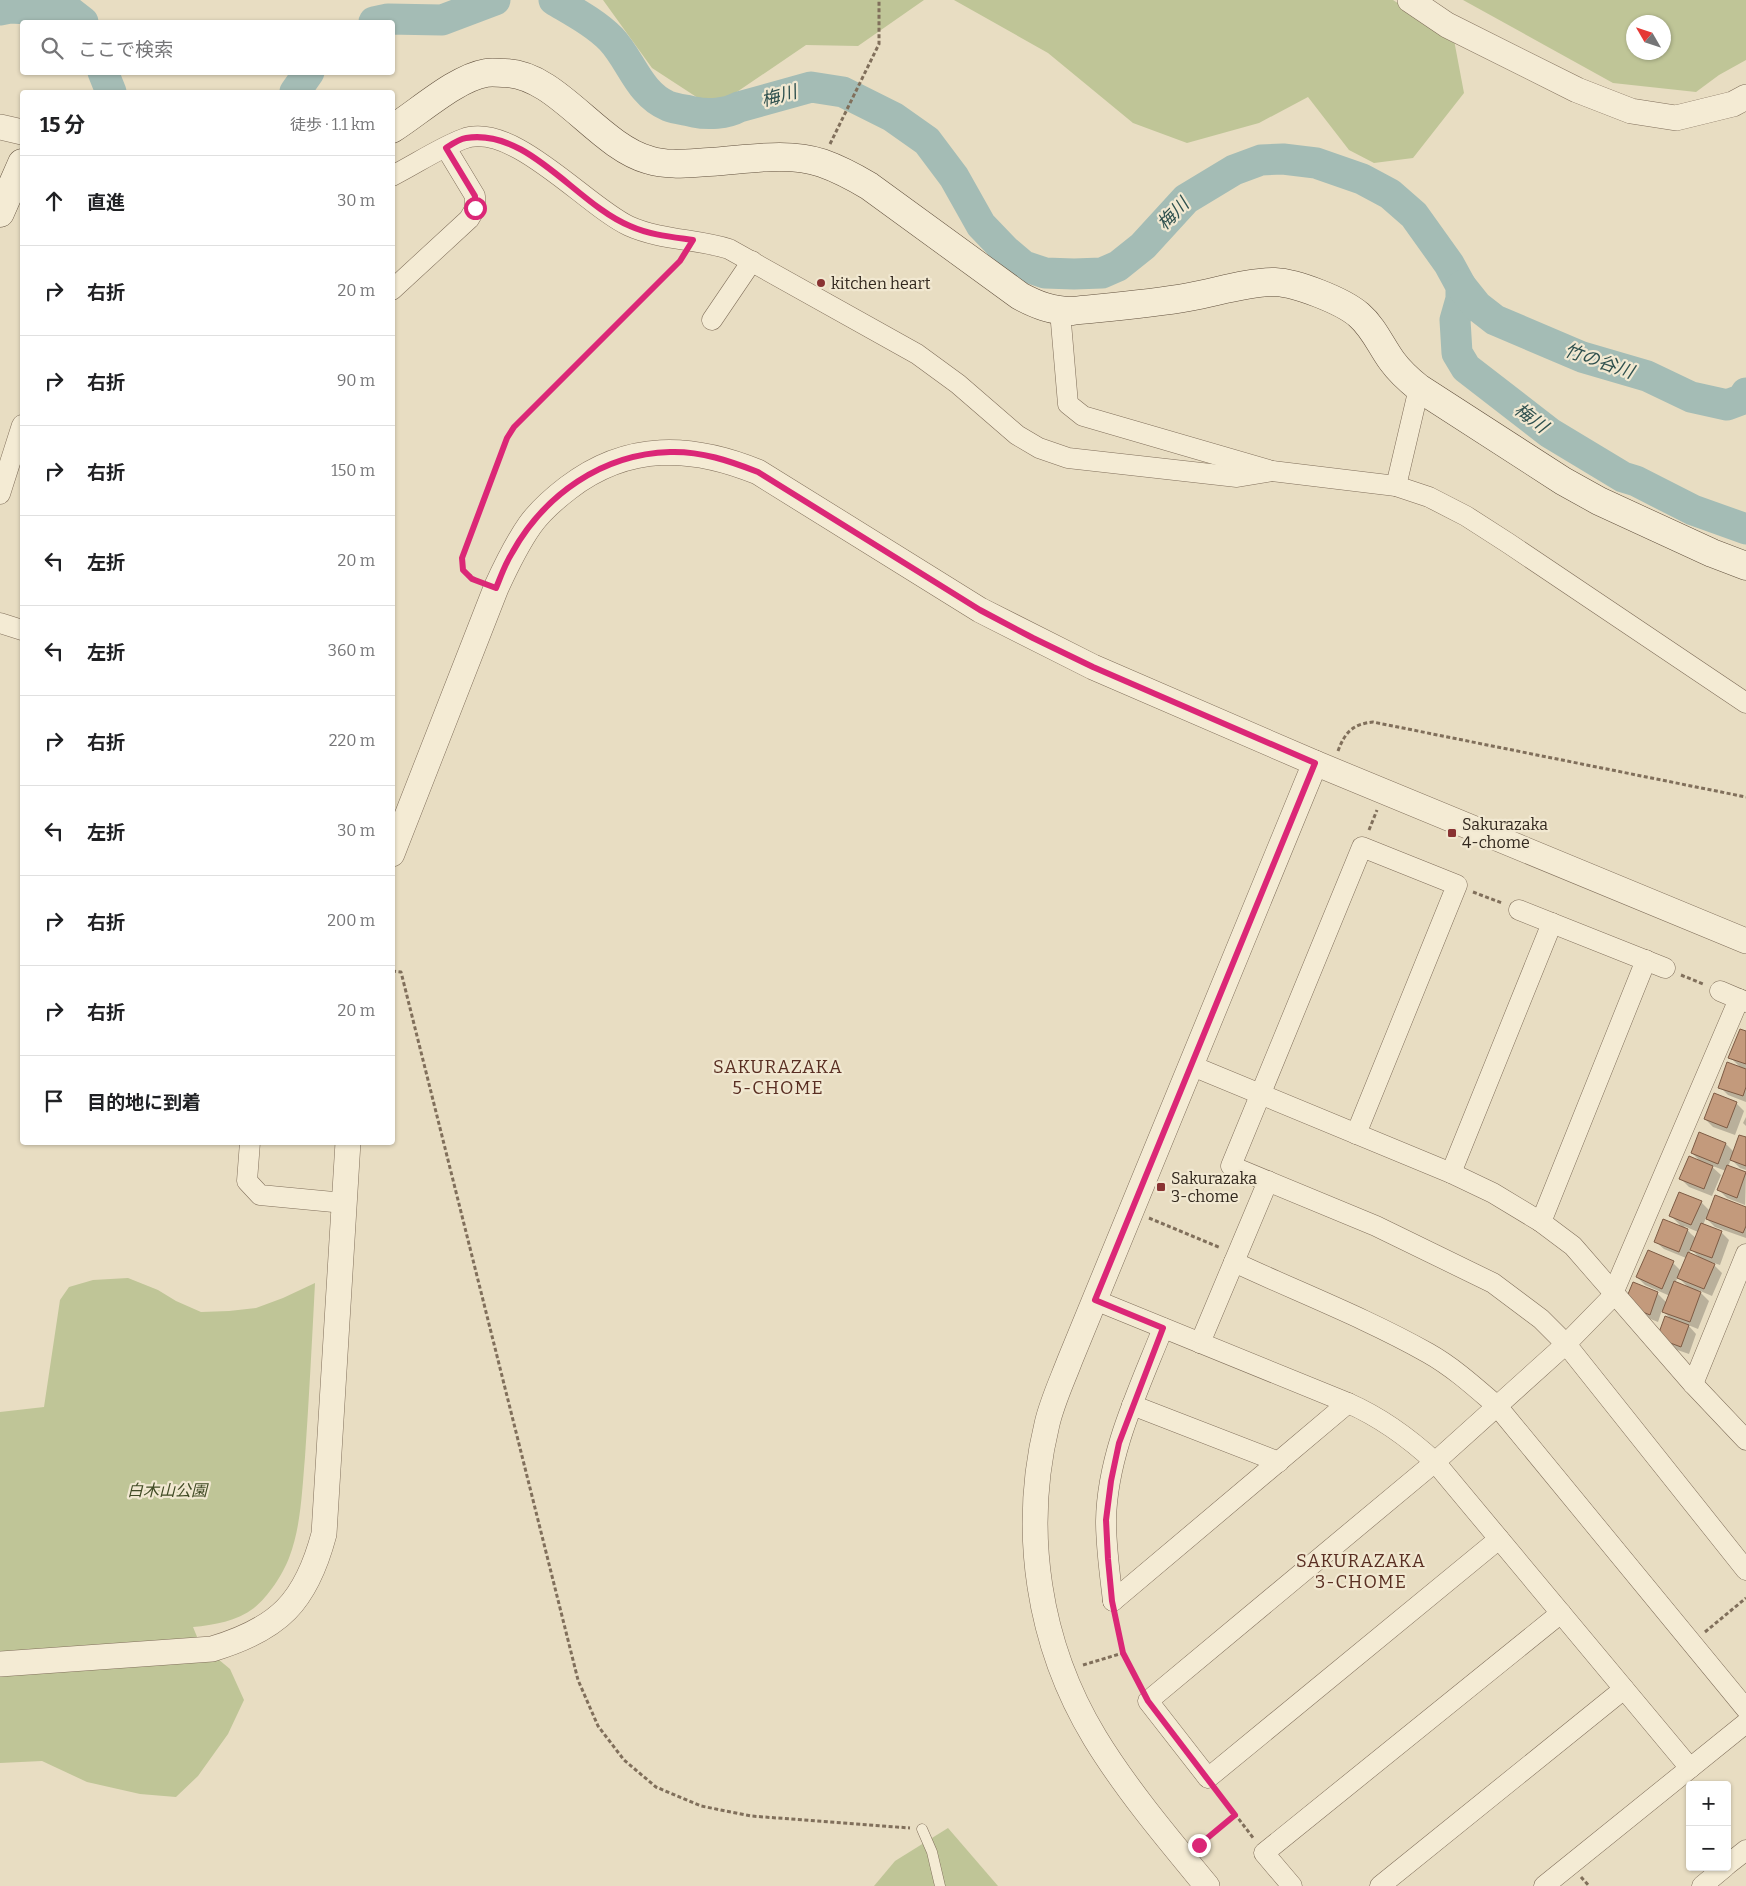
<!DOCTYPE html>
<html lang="ja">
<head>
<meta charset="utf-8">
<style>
  body { margin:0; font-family:Bitter,"Noto Sans JP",serif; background:#f2f2f2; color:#202124 }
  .controls { position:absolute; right:15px; bottom:15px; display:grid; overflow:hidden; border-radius:5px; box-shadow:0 1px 4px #0004 }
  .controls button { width:45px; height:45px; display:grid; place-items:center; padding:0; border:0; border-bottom:1px solid #e0e0e0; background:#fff; color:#202124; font:25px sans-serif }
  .compass { position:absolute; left:1626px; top:15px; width:45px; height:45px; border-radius:50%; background:#fff; box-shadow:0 1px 4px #0004; rotate:309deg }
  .stop { position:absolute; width:15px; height:15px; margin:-11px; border:4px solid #db2777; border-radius:50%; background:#fff }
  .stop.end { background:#db2777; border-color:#fff; box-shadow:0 1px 5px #0008 }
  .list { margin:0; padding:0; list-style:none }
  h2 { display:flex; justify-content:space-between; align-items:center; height:65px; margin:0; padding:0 20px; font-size:21px }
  h2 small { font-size:16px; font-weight:400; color:#757577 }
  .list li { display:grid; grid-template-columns:32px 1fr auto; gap:15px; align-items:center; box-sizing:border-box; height:90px; padding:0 20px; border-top:1px solid #e0e0e0 }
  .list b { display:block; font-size:19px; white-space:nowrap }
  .list em { font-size:16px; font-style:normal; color:#757577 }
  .icon { flex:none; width:28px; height:28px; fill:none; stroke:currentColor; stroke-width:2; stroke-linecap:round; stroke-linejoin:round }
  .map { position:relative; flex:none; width:1746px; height:1886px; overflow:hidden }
  .search { position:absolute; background:#fff; box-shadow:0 1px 4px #0004; left:20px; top:20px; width:375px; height:55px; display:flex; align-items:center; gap:12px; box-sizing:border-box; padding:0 18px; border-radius:5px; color:#757577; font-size:19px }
  .panel { position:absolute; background:#fff; box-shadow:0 1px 4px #0004; left:20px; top:90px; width:375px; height:1055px; border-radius:5px }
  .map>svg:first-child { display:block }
  .green { fill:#bfc597; fill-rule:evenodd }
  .shadow { fill:#0003; fill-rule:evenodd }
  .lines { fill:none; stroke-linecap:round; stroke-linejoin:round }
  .river { stroke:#a4bcb5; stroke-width:31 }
  .building { fill:#c39a7c; stroke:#7d5b44 }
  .service-casing { stroke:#806f5b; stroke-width:11 }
  .minor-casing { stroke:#806f5b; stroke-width:21 }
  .tertiary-casing { stroke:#806f5b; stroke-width:26 }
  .secondary-casing { stroke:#62513e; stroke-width:29 }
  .path { stroke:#806f5b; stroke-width:3; stroke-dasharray:4 2.5; stroke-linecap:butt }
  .service { stroke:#f4ebd4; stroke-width:10 }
  .minor { stroke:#f4ebd4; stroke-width:20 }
  .tertiary { stroke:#f4ebd4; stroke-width:25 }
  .secondary { stroke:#f4ebd4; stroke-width:28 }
  .route { stroke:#db2777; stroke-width:6 }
  .poi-dot { fill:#893232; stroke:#f1e8d1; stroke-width:2 }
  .labels { text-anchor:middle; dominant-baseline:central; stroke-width:4.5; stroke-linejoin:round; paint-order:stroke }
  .poi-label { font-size:16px; fill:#32281e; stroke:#f1e8d1; text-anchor:start }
  .park-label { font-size:16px; font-style:italic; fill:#424c26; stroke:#f1e8d1 }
  .water-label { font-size:18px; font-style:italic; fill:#2e504e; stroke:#f1e8d1 }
  .neighbourhood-label { font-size:18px; letter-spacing:1px; fill:#592e22; stroke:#f1e8d1 }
</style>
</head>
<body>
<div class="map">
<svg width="1746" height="1886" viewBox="0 0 1746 1886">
  <rect width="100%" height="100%" fill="#e8ddc2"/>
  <!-- green -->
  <g class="green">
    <path d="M603,0H924L858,46L806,45L725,100L698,98L652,68Z"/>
    <path d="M954,0H1393L1454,40L1464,93L1413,158L1374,163L1349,150L1308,97L1259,123L1187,143L1133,123L1048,53Z"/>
    <path d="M1463,0H1746V60L1719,75L1696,92L1613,83ZM1634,22H1664V52H1634Z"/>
    <path d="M128,1278L158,1290L176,1301L201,1312L229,1311L256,1308L283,1298L315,1283C312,1341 309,1399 305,1457C302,1491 301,1527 289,1558C283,1574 268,1597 254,1608C237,1621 214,1625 193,1627L200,1644L230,1669L244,1700L228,1734L198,1776L176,1797L140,1794L87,1782L42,1761L0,1763V1412L44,1407L60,1300L69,1287L93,1280Z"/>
    <path d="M948,1828L998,1886H874L895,1861Z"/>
  </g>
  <!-- shadow -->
  <g class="shadow">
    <path d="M1746,1033V1102L1728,1095L1720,1087L1741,1068L1730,1057Z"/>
    <path d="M1736,1103L1744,1111L1735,1135L1713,1127L1705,1119Z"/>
    <path d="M1746,1117V1126L1743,1123Z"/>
    <path d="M1746,1139V1170L1740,1168L1731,1159L1728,1167L1746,1174L1745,1205L1727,1198L1719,1190L1726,1171L1710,1165L1721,1175L1712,1196L1689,1187L1681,1179L1702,1163L1692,1153L1726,1144L1734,1152Z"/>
    <path d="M1701,1202L1710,1211L1746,1208V1238L1715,1227L1706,1218L1703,1225L1721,1232L1729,1240L1720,1265L1711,1262L1722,1273L1712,1296L1698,1290L1709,1301L1698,1329L1688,1325L1696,1334L1689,1354L1666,1346L1672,1320L1662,1310L1658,1322L1643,1316L1634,1307L1657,1293L1667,1303L1670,1296L1645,1285L1637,1277L1673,1263L1681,1271L1686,1258L1664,1249L1656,1242L1683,1228L1671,1216ZM1684,1226L1698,1232L1696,1238L1691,1234ZM1691,1249L1701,1259L1689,1254ZM1678,1277L1690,1289L1675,1283Z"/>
  </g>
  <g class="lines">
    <!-- river -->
    <g class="river">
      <path d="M554,0C574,12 595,23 611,39C631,60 639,94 668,106C676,109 686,110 694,112C708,115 726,114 739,107L811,87L843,92L893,117L927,141L954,177L981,225L1005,250L1024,266L1045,273L1074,274L1102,273L1118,266L1143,246L1186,199L1234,170L1261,160L1283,159L1316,163L1362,179L1390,194L1414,215L1449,264L1461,286V299L1455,320L1457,353L1466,368L1550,433L1623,477L1636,481L1693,510L1746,529"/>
      <path d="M0,10L10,8L69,11L83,22"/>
      <path d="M374,22L388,19L442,20L495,0"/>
      <path d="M103,72L111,92"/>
      <path d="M295,92L309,72"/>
      <path d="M1461,286L1477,306L1495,320L1582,357L1647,376L1691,397L1727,405L1743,399L1746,393"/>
    </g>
  </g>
  <!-- building -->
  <g class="building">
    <path d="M1740,1029L1746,1031V1064L1728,1058Z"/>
    <path d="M1727,1062L1746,1069V1087L1743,1096L1718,1088Z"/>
    <path d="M1714,1093L1737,1102L1727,1128L1704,1119Z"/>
    <path d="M1699,1132L1726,1143L1718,1164L1691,1153Z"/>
    <path d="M1739,1135L1746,1137V1166L1730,1160Z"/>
    <path d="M1689,1156L1713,1166L1704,1189L1679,1179Z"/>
    <path d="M1727,1165L1746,1172L1737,1198L1717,1190Z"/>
    <path d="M1679,1192L1702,1201L1691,1225L1669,1216Z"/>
    <path d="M1715,1195L1746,1207V1226L1743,1233L1706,1219Z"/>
    <path d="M1663,1219L1688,1229L1679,1252L1654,1242Z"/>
    <path d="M1701,1223L1722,1231L1712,1258L1690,1250Z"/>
    <path d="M1648,1250L1674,1261L1662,1289L1636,1277Z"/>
    <path d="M1688,1252L1715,1264L1704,1289L1677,1278Z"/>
    <path d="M1674,1281L1701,1292L1690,1322L1662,1312Z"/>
    <path d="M1633,1282L1658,1292L1650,1315L1633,1308L1626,1299Z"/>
    <path d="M1665,1316L1689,1325L1681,1347L1657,1338Z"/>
  </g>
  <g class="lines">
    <defs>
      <path id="service" d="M922,1829L932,1852L940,1886"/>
      <g id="minor">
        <path d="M392,176C414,165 441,147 463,139C512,120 586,206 629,226C660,240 697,239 729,249L917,354L958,384L1017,435L1039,448L1068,458L1237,477L1272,471"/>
        <path d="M392,290L469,219L475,209V196L446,148"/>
        <path d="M1060,311L1068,404L1083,416L1272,471L1396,486L1429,497L1466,516L1508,543L1746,703"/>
        <path d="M712,320L752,261"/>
        <path d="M1396,486L1419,388"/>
        <path d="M0,494L22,425"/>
        <path d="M0,623L22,630"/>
        <path d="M1519,910L1665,968"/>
        <path d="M1720,991L1746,1002"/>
        <path d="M1190,1065L1451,1173L1493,1193L1541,1222L1573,1246L1693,1384L1746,1440"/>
        <path d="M1356,1134L1457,885L1362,847L1231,1166L1376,1226L1493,1283L1541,1319L1566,1344L1746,1570"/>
        <path d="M250,1142L247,1181L260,1195L344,1203"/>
        <path d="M1451,1173L1552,923"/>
        <path d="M1541,1222L1646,960"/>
        <path d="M1234,1262C1298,1292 1366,1318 1428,1353C1453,1367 1475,1387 1497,1406L1746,1709"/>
        <path d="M1095,1300L1348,1403C1382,1418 1408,1437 1435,1462L1690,1768"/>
        <path d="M1200,1343L1268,1181"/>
        <path d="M1693,1384L1746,1254"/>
        <path d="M1132,1405L1279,1462"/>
        <path d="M1499,1539L1208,1778L1148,1701L1435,1462L1566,1344L1611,1298L1739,999"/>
        <path d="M1113,1601L1348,1403"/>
        <path d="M1113,1601C1110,1575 1106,1548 1106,1521C1107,1454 1139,1389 1163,1328"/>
        <path d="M1727,1865L1746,1850"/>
        <path d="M1292,1886L1264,1853L1561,1613"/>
        <path d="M1380,1886L1624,1689"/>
        <path d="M1544,1886L1746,1723"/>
        <path d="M1702,1886L1725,1867"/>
      </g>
      <g id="tertiary">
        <path d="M1410,0L1447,25L1577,90L1631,111L1676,118L1733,104L1746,97"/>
        <path d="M0,127L22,132"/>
        <path d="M392,854L496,588C506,566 516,545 530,525C540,511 555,498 568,488C628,442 692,445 758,472L980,610L1093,667L1315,763L1746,941"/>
        <path d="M0,1664L212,1649C279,1629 306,1602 324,1534L348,1142"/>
        <path d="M1207,1886C1169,1840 1126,1789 1095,1738C1038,1644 1021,1531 1047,1424C1052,1402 1062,1381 1070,1360L1315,763"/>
      </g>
      <g id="secondary">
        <path d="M392,129C419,112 456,78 486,73C492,72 499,73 505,73C557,74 598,146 649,160C668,166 689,163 709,162C745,160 787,151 822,163C839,169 854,177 869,186L1020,296C1037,305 1052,311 1072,311C1111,307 1150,304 1189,297C1217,292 1247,282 1275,282C1297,283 1343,301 1359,315C1374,328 1381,346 1392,361C1400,372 1409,380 1419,388L1563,481L1599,501L1712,553L1746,566"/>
        <path d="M0,213L22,163"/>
      </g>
    </defs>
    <!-- service casing -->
    <use href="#service" class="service-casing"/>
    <!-- minor casing -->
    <use href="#minor" class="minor-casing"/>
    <!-- tertiary casing -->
    <use href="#tertiary" class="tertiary-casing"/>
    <!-- secondary casing -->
    <use href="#secondary" class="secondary-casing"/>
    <!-- path -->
    <g class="path">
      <path d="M830,144L879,44V0"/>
      <path d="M476,580L463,570L462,558L507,438L514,427L682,258"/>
      <path d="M1338,751C1345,732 1353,724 1373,722L1746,797"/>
      <path d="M1369,830L1377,810"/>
      <path d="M1473,892L1502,903"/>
      <path d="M392,971L401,972L578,1680L598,1726L624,1760L656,1787L701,1806L751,1816L910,1828"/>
      <path d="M1681,975L1703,984"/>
      <path d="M1149,1218L1221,1248"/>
      <path d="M1116,1619L1123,1653L1140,1685"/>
      <path d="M1705,1632L1746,1598"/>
      <path d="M1083,1665L1123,1653"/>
      <path d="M1219,1793L1254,1839"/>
      <path d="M1199,1845L1235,1815"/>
      <path d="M1581,1877L1589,1886"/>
    </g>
    <!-- service -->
    <use href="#service" class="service"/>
    <!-- minor -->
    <use href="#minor" class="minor"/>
    <!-- tertiary -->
    <use href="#tertiary" class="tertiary"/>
    <!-- secondary -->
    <use href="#secondary" class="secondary"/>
  </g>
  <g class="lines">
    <!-- route -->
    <path class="route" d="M475,208V196L446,148C452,144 459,139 466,138C529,128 576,204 630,226C650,235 672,237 693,240L680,261L514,427L507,438L462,558L463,570L472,579L496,588C501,576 505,564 512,553C544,495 602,454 670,452C701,451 730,461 758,472L980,610L1033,638L1093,667L1315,763L1095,1300L1163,1328L1119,1443L1111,1481L1106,1520L1108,1559L1112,1601L1123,1653L1148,1701L1235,1815L1199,1845"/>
  </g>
  <!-- markers -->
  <g class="poi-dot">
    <circle cx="821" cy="283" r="5"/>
    <rect x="1447" y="828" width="10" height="10" rx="2.5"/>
    <rect x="1156" y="1182" width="10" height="10" rx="2.5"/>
  </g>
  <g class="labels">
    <!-- poi labels -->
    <g class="poi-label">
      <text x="831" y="283">kitchen heart</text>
      <text x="1462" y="824">Sakurazaka<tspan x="1462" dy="18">4-chome</tspan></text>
      <text x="1171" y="1178">Sakurazaka<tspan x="1171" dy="18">3-chome</tspan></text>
    </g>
    <!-- park labels -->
    <g class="park-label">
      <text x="167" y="1490">白木山公園</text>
    </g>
    <!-- water labels -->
    <g class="water-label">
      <text transform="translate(779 96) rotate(-15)">梅川</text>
      <text transform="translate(1173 214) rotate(-46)">梅川</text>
      <text transform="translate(1599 361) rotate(19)">竹の谷川</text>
      <text transform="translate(1531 418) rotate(37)">梅川</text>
    </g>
    <!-- neighbourhood labels -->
    <g class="neighbourhood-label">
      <text x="778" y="1067">SAKURAZAKA<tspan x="778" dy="21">5-CHOME</tspan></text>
      <text x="1361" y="1561">SAKURAZAKA<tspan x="1361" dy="21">3-CHOME</tspan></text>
    </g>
  </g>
</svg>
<div class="controls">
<button>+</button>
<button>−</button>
</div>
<svg class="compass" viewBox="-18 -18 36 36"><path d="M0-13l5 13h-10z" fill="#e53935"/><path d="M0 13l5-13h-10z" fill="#757577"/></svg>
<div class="stop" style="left:475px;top:208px"></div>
<div class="stop end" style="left:1199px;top:1845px"></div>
<div class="search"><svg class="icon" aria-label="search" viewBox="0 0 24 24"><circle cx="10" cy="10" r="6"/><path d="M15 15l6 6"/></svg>ここで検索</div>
<section class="panel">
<h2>15 分<small>徒歩 · 1.1 km</small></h2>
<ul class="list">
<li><svg class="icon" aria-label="ahead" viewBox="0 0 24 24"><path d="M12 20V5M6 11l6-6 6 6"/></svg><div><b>直進</b></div><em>30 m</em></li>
<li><svg class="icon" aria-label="right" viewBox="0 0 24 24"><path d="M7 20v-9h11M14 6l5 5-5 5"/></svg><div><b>右折</b></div><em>20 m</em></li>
<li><svg class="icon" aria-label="right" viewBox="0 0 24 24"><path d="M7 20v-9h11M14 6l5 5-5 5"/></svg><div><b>右折</b></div><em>90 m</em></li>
<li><svg class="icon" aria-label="right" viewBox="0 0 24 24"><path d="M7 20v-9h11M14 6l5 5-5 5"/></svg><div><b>右折</b></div><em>150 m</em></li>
<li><svg class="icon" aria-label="left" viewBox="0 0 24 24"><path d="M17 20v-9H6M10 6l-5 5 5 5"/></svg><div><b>左折</b></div><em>20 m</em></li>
<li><svg class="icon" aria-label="left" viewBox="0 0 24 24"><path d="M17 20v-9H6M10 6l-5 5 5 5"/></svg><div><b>左折</b></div><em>360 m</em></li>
<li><svg class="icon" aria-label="right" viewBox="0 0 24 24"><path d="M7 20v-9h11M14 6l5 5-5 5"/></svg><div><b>右折</b></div><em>220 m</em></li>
<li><svg class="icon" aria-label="left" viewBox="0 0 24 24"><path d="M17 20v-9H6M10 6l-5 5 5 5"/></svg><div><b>左折</b></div><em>30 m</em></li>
<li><svg class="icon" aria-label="right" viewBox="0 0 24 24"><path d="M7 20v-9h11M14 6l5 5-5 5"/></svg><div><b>右折</b></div><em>200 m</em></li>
<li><svg class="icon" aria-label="right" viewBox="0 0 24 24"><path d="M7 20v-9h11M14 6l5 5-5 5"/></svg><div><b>右折</b></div><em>20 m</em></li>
<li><svg class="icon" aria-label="arrive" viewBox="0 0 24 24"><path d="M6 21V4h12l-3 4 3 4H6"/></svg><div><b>目的地に到着</b></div></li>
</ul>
</section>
</div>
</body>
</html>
